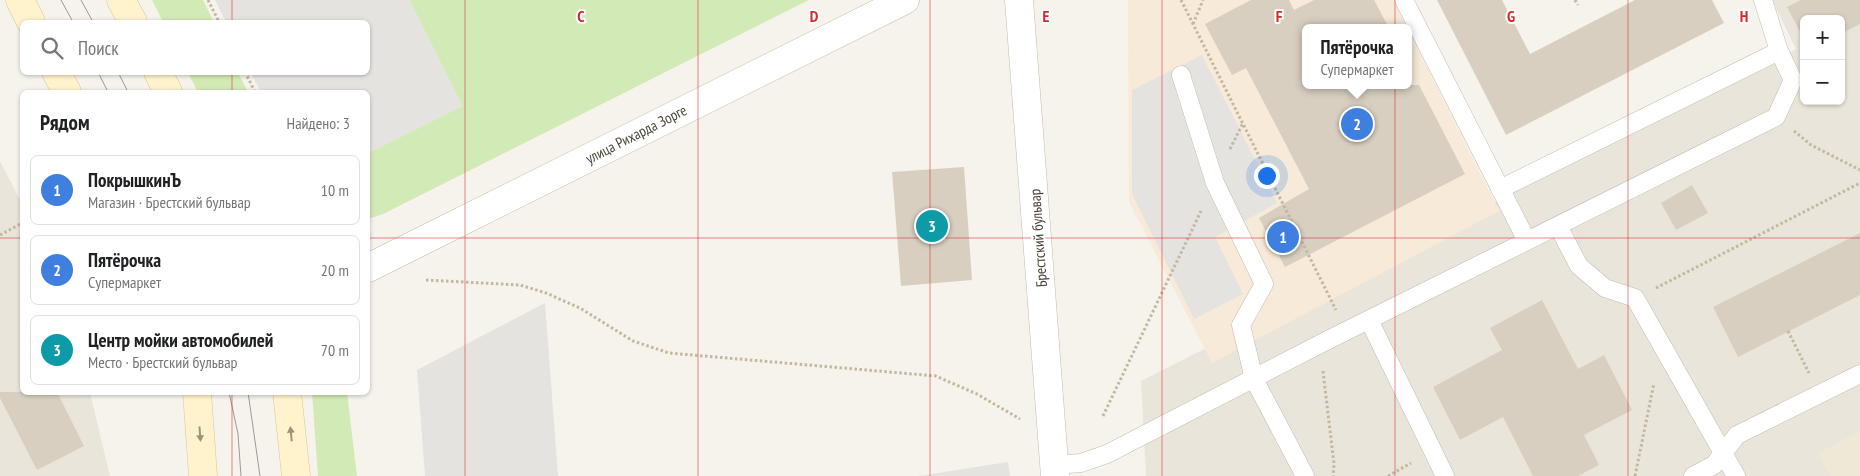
<!DOCTYPE html>
<html lang="ru">
<head>
<meta charset="utf-8">
<style>
  body { margin:0; font-family:"PT Sans Narrow",sans-serif; background:#f6f6f6; color:#202124 }
  .controls { position:absolute; right:15px; top:15px; display:grid; overflow:hidden; border-radius:8px; box-shadow:0 1px 4px #0004 }
  .controls button { width:45px; height:45px; display:grid; place-items:center; padding:0; border:0; border-bottom:1px solid #e0e0e0; background:#fff; color:#202124; font:25px sans-serif }
  .you { position:absolute; left:1266px; top:175px; width:18px; height:18px; margin:-12px; border:4px solid #fff; border-radius:50%; background:#1a73e8; box-shadow:0 0 0 8px #1a73e833 }
  .badge { display:grid; place-items:center; width:32px; height:32px; border-radius:50%; background:#0f766e; color:#fff; font-size:16px; font-weight:700 }
  .pin { position:absolute; translate:-50% -50%; border:2px solid #fff; box-shadow:0 1px 5px #0006 }
  .popup { position:absolute; left:1302px; top:24px; width:110px; height:65px; box-sizing:border-box; display:grid; place-content:center; border-radius:8px; background:#fff; filter:drop-shadow(0 1px 4px #0005); font-size:16px; white-space:nowrap; color:#757577 }
  .popup b { font-size:19px; color:#202124 }
  .popup::after { content:''; position:absolute; left:50%; top:100%; margin-left:-10px; border:10px solid transparent; border-top-color:#fff }
  .list { margin:0; padding:0; list-style:none }
  h2 { display:flex; justify-content:space-between; align-items:center; height:65px; margin:0; padding:0 20px; font-size:21px }
  h2 small { font-size:16px; font-weight:400; color:#757577 }
  .list li { display:grid; grid-template-columns:32px 1fr auto; gap:15px; align-items:center; box-sizing:border-box; height:70px; margin:0 10px 10px; padding:0 10px; border:1px solid #e0e0e0; border-radius:8px }
  .list b { display:block; font-size:19px; white-space:nowrap }
  .list p { margin:0; font-size:16px; white-space:nowrap; color:#757577 }
  .list em { font-size:16px; font-style:normal; color:#757577 }
  .icon { flex:none; width:28px; height:28px; fill:none; stroke:currentColor; stroke-width:2; stroke-linecap:round; stroke-linejoin:round }
  .map { position:relative; flex:none; width:1860px; height:476px; overflow:hidden }
  .search { position:absolute; background:#fff; box-shadow:0 1px 4px #0004; left:20px; top:20px; width:350px; height:55px; display:flex; align-items:center; gap:12px; box-sizing:border-box; padding:0 18px; border-radius:8px; color:#757577; font-size:19px }
  .panel { position:absolute; background:#fff; box-shadow:0 1px 4px #0004; left:20px; top:90px; width:350px; height:305px; border-radius:8px }
  .map>svg:first-child { display:block }
  .residential { fill:#eae5da; fill-rule:evenodd }
  .commercial { fill:#f7ead8 }
  .education { fill:#efe8d6 }
  .green { fill:#d2eab5 }
  .parking { fill:#e5e3e0 }
  .building { fill:#d8cfc1 }
  .lines { fill:none; stroke-linecap:round; stroke-linejoin:round }
  .lane-casing { stroke:#c2bbae; stroke-width:19 }
  .street-casing { stroke:#c2bbae; stroke-width:29 }
  .secondary-casing { stroke:#d6c79b; stroke-width:29 }
  .path { stroke:#c4b79f; stroke-width:3; stroke-dasharray:2.5 2.5; stroke-linecap:butt }
  .lane { stroke:#fff; stroke-width:18 }
  .street { stroke:#fff; stroke-width:28 }
  .secondary { stroke:#fff3cd; stroke-width:28 }
  .tram { stroke:#9a9a9a; stroke-width:1 }
  .oneway { fill:#9c937c }
  .grid { fill:none; stroke:#d62828; stroke-width:1; stroke-opacity:0.55 }
  .labels { text-anchor:middle; dominant-baseline:central; stroke-width:4; stroke-linejoin:round; paint-order:stroke }
  .street-label { font-size:15px; fill:#4b4439; stroke:#fff }
  .grid-label { font-size:16px; text-anchor:middle; font-weight:bold; fill:#d62828; stroke:#fff; stroke-width:4; stroke-linejoin:round; paint-order:stroke }
</style>
</head>
<body>
<div class="map">
<svg width="1860" height="476" viewBox="0 0 1860 476">
  <rect width="100%" height="100%" fill="#f6f3ec"/>
  <!-- residential -->
  <g class="residential">
    <path d="M1772,0H1860V476H1146L1141,381L1796,49ZM1804,19H1841V101H1804Z"/>
    <path d="M0,161L22,204V392L90,393L110,476H0Z"/>
  </g>
  <!-- commercial -->
  <path class="commercial" d="M1128,0H1393L1407,28H1306V85H1408V30L1499,211L1212,363L1129,202Z"/>
  <!-- education -->
  <path class="education" d="M1860,431V476H1830L1818,453Z"/>
  <!-- green -->
  <g class="green">
    <path d="M152,0H203L214,22H163Z"/>
    <path d="M409,0H809L383,214L368,219V153L462,106Z"/>
    <path d="M188,73H238L248,92H198Z"/>
    <path d="M312,393H347L357,476H318Z"/>
  </g>
  <!-- parking -->
  <g class="parking">
    <path d="M215,0H409L462,106L368,153V92H261L251,73L368,72V22H226Z"/>
    <path d="M1202,55L1277,203L1215,237L1243,294L1194,319L1132,194V90Z"/>
    <path d="M545,303L558,476H425L417,370Z"/>
    <path d="M1008,462L1010,476H918Z"/>
  </g>
  <!-- building -->
  <g class="building">
    <path d="M1251,0H1289L1294,10L1314,0H1374L1389,28H1306V85H1419L1465,174L1285,267L1259,218L1309,189L1246,68L1232,75L1205,24Z"/>
    <path d="M1437,0H1502L1530,54L1635,0H1712L1724,23L1506,135Z"/>
    <path d="M1801,0H1860V24L1841,34V19H1804V39L1787,7Z"/>
    <path d="M964,167L972,280L901,286L892,172Z"/>
    <path d="M1692,185L1708,213L1676,230L1661,203Z"/>
    <path d="M1860,233V295L1738,357L1713,307Z"/>
    <path d="M1542,300L1578,369L1604,355L1632,410L1584,435L1599,465L1578,476H1533L1503,417L1460,440L1433,387L1502,350L1490,328Z"/>
    <path d="M0,392H57L84,446L37,470L0,398Z"/>
  </g>
  <g class="lines">
    <defs>
      <g id="lane">
        <path d="M1404,0L1527,241"/>
        <path d="M1181,75L1215,183L1264,284L1241,325L1254,379L1305,476"/>
        <path d="M1500,189L1779,51"/>
        <path d="M1558,226L1579,266L1605,288L1635,298L1736,476"/>
        <path d="M1369,320L1445,476"/>
        <path d="M1054,465L1081,463L1107,454L1326,341L1776,117L1793,80L1779,51L1763,0"/>
        <path d="M1693,476L1714,465L1737,435L1860,374"/>
      </g>
      <g id="street">
        <path d="M1019,0L1055,476"/>
        <path d="M368,268L905,0"/>
      </g>
      <g id="secondary">
        <path d="M20,0L31,22"/>
        <path d="M121,0L133,22"/>
        <path d="M56,72L67,92"/>
        <path d="M158,72L168,92"/>
        <path d="M197,392L203,476"/>
        <path d="M287,392L296,476"/>
      </g>
    </defs>
    <!-- lane casing -->
    <use href="#lane" class="lane-casing"/>
    <!-- street casing -->
    <use href="#street" class="street-casing"/>
    <!-- secondary casing -->
    <use href="#secondary" class="secondary-casing"/>
    <!-- path -->
    <g class="path">
      <path d="M208,0L219,22"/>
      <path d="M1181,0L1336,310"/>
      <path d="M1575,0L1578,5"/>
      <path d="M1193,24L1203,0"/>
      <path d="M245,72L255,92"/>
      <path d="M1794,131L1811,145L1860,170"/>
      <path d="M1230,149L1243,123"/>
      <path d="M0,235L22,223"/>
      <path d="M426,280L520,285L546,293L580,308L633,341L669,353L936,376L977,394L1020,419"/>
      <path d="M1656,288L1860,183"/>
      <path d="M1788,331L1809,373"/>
      <path d="M1323,371L1334,464L1333,476"/>
      <path d="M1103,416L1201,211"/>
      <path d="M1388,476L1411,463"/>
      <path d="M1635,476L1654,383"/>
    </g>
    <!-- lane -->
    <use href="#lane" class="lane"/>
    <!-- street -->
    <use href="#street" class="street"/>
    <!-- secondary -->
    <use href="#secondary" class="secondary"/>
    <!-- tram -->
    <g class="tram">
      <path d="M61,0L73,22"/>
      <path d="M81,0L93,22"/>
      <path d="M98,72L108,92"/>
      <path d="M118,72L128,92"/>
      <path d="M229,392L238,434L241,476"/>
      <path d="M248,392L260,476"/>
    </g>
  </g>
  <!-- one-way arrows -->
  <defs><path id="oneway-solid" d="M-6-.8H1V-3.2L6.5 0L1 3.2V.8H-6Z" transform="scale(1.25)"/></defs>
  <g class="oneway">
    <use href="#oneway-solid" transform="translate(200 434) rotate(86)"/>
    <use href="#oneway-solid" transform="translate(291 434) rotate(-96)"/>
  </g>
  <!-- grid -->
  <path class="grid" d="M232,0V22M465,0V476M698,0V476M930,0V476M1162,0V476M1395,0V476M1628,0V476M232,72V92M0,238H22M368,238H1860M232,392V476"/>
  <g class="labels">
    <!-- street labels -->
    <g class="street-label">
      <text transform="translate(636 134) rotate(-27)">улица Рихарда Зорге</text>
      <text transform="translate(1038 238) rotate(-94)">Брестский бульвар</text>
    </g>
  </g>
  <g class="grid-label">
    <text x="581" y="22">C</text>
    <text x="814" y="22">D</text>
    <text x="1046" y="22">E</text>
    <text x="1279" y="22">F</text>
    <text x="1511" y="22">G</text>
    <text x="1744" y="22">H</text>
  </g>
</svg>
<div class="controls">
<button>+</button>
<button>−</button>
</div>
<div class="you"></div>
<div class="pin badge" style="left:1283px;top:237px;background:#3f7fe0">1</div>
<div class="pin badge" style="left:1357px;top:124px;background:#3f7fe0">2</div>
<div class="popup"><b>Пятёрочка</b>Супермаркет</div>
<div class="pin badge" style="left:932px;top:226px;background:#0f9aa8">3</div>
<div class="search"><svg class="icon" aria-label="search" viewBox="0 0 24 24"><circle cx="10" cy="10" r="6"/><path d="M15 15l6 6"/></svg>Поиск</div>
<section class="panel">
<h2>Рядом<small>Найдено: 3</small></h2>
<ul class="list">
<li><span class="badge" style="background:#3f7fe0">1</span><div><b>ПокрышкинЪ</b><p>Магазин · Брестский бульвар</p></div><em>10 m</em></li>
<li><span class="badge" style="background:#3f7fe0">2</span><div><b>Пятёрочка</b><p>Супермаркет</p></div><em>20 m</em></li>
<li><span class="badge" style="background:#0f9aa8">3</span><div><b>Центр мойки автомобилей</b><p>Место · Брестский бульвар</p></div><em>70 m</em></li>
</ul>
</section>
</div>
</body>
</html>
